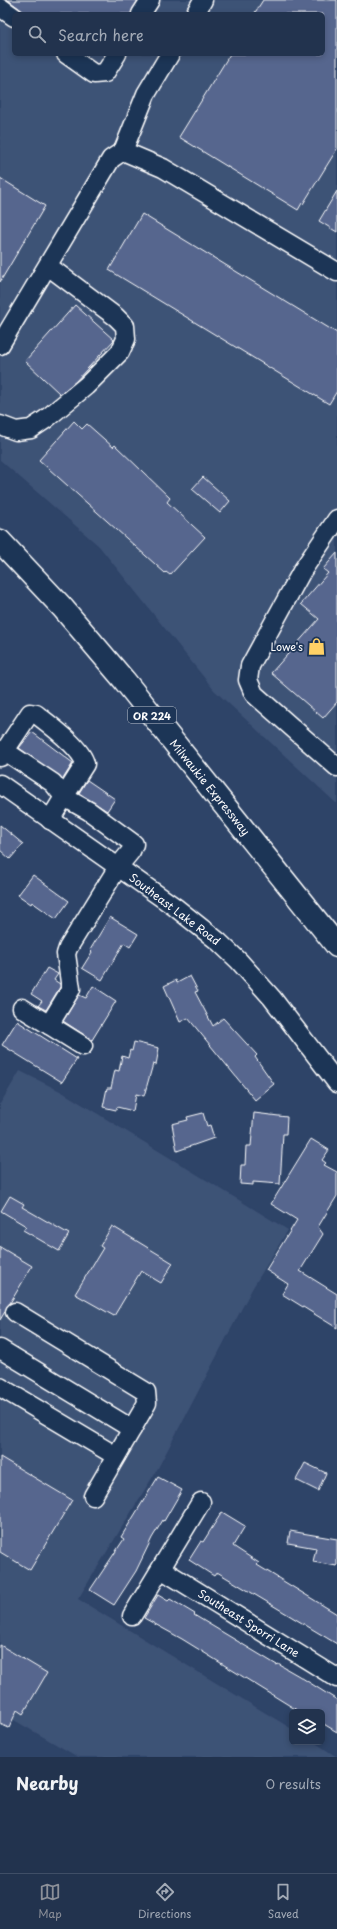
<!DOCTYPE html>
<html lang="en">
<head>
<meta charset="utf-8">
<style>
  body { margin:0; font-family:"Playpen Sans",sans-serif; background:#2a3b55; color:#f1f3f6 }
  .controls { position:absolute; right:12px; bottom:12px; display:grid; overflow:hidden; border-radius:6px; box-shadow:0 2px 6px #0003 }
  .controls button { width:36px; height:36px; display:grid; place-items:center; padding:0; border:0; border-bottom:1px solid #3f4e66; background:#22334e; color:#f1f3f6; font:20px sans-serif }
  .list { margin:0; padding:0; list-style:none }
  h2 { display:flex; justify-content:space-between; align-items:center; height:52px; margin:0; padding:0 16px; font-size:17px }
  h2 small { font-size:13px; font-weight:400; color:#a2aab6 }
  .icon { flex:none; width:22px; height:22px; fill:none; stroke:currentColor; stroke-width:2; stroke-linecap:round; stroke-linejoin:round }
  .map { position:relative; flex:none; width:337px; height:1757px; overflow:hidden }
  .search { position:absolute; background:#22334e; box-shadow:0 2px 6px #0003; left:12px; right:12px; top:12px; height:44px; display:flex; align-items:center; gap:10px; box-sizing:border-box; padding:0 14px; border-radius:6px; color:#a2aab6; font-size:15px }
  .sheet { height:116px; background:#22334e }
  nav { display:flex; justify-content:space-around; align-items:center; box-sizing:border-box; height:56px; border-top:1px solid #3f4e66; background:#22334e; font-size:11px; color:#a2aab6 }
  nav a { display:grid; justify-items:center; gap:2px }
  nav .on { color:#8c9099 }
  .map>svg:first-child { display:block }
  .built { fill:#3e5276; fill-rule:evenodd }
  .building { fill:#57668e; stroke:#fff }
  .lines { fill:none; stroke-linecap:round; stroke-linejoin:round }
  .minor-casing { stroke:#fff; stroke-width:21 }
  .highway-casing { stroke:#fff; stroke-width:25 }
  .minor { stroke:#1d3557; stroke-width:18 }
  .highway { stroke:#1d3557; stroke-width:22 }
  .labels { text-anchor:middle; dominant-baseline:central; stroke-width:3.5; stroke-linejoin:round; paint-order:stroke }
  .shield { fill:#1d3557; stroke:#bbc2cd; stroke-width:1 }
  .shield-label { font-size:10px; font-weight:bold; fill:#fff }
  .poi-label { font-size:11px; fill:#fff; stroke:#1d3557; text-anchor:end }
  .street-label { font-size:11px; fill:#fff; stroke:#1d3557 }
</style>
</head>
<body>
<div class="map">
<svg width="337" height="1757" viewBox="0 0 337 1757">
  <rect width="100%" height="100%" fill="#2e4468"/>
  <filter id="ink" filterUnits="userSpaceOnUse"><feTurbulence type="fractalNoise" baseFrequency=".025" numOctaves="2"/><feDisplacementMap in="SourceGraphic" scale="8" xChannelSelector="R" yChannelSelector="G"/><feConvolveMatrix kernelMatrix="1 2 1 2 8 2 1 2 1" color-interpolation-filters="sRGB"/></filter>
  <g filter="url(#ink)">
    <!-- built -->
    <g class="built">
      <path d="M0,0H337V804L214,690L99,546L0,460ZM14,14H323V54H14Z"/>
      <path d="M20,1071L62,1092L288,1230L252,1289L158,1468L78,1599L292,1729V1742H314L337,1757H78L0,1712V1104Z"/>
    </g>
    <!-- building -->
    <g class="building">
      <path d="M8,0H138L131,14H27Z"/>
      <path d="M263,0H337V149L303,204L302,203L298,210L179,137L230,54H323V14H254Z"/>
      <path d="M0,178L45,206L0,282Z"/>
      <path d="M337,191V232L319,221Z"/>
      <path d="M142,214L337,333V391L329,404L109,270Z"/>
      <path d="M75,305L114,340L75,382L60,394L25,361Z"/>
      <path d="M74,421L82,429L87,424L113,447L115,445L170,498L167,502L205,537L170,575L166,572L165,573L39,460Z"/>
      <path d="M203,477L230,501L220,513L192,489Z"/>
      <path d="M337,553V702L323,718L271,673L319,619L301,604L328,573L323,569Z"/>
      <path d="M32,732L73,763L63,779L19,748Z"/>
      <path d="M87,780L115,799L107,811L79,793Z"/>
      <path d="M0,825L23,844L10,859L0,850Z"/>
      <path d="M33,875L69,901L56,919L32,902L31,904L18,895Z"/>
      <path d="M110,917L138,934L130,947L124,943L102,980L82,968L92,952L90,950Z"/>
      <path d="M47,968L58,974L54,980L60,984V987L46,1010L38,1006L42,1001L31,994Z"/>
      <path d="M190,976L198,991L195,992L213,1026L223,1018L257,1055L255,1057L274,1084L255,1100L188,1018L180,1022L164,986L176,980L177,983Z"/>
      <path d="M93,986L116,1001L92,1040L63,1021L79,995L86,998Z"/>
      <path d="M17,1021L77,1059L62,1082L2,1045Z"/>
      <path d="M134,1042L159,1048L156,1065L153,1064L144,1096L136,1094L133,1111L117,1107L116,1110L103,1107L107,1088H111L115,1070L119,1071L122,1056L128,1058L130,1050L132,1051Z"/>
      <path d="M203,1113L207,1126L210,1125L214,1138L177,1151L172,1124L188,1120L187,1117Z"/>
      <path d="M254,1113L287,1117L286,1134H283L280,1184L253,1182V1185L240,1184L241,1165H245L246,1146H251Z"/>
      <path d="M311,1139L329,1150L322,1160L326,1163L324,1165L337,1172V1196L318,1227L323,1234L300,1271L337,1294V1328L282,1294L288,1284L266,1270L297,1220L271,1204Z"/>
      <path d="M10,1196L24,1204L22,1207L69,1234L59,1251L23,1230L26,1226L1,1211Z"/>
      <path d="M112,1226L173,1263L161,1283L141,1271L114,1316L75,1294L103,1248L100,1246Z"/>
      <path d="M0,1247L32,1266L0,1320Z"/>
      <path d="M0,1457L72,1500L30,1570L0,1552Z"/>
      <path d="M305,1463L326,1473L318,1491L296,1480Z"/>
      <path d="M158,1477L182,1490L164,1521L163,1520L152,1538L136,1571L114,1605L90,1590L124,1539L121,1537Z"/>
      <path d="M222,1512L245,1526L233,1546L259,1563L257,1565L337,1614V1644L217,1572L214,1576L189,1560L201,1541L203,1542Z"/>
      <path d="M290,1531L337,1539V1566L313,1562L316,1548L288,1543Z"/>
      <path d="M158,1595L168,1601L170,1599L195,1614L194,1615L277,1665L278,1664L299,1676L337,1700V1732L322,1723V1712H300L182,1639L144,1618Z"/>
      <path d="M0,1645L47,1673L23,1714L17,1710L9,1728L0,1724Z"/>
    </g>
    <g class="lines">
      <defs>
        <g id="minor">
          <path d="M0,7L14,17"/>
          <path d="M141,14L150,0"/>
          <path d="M195,14L203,0"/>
          <path d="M66,54L94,74L105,73L117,54"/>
          <path d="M123,151L146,94L170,54"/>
          <path d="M0,345L111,159L123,151L163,168L337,272"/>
          <path d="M0,425L16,431L31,429L46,419L86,386L120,352L126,339L125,326L116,317L48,266"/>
          <path d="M337,519L302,571L250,666L248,680L254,694L337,767"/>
          <path d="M0,757L8,753L53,783L64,797L85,764C82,748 49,724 36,714L30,713L2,755"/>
          <path d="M0,784L175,907L219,942L239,961L272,998L337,1083"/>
          <path d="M22,1008L83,1046"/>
          <path d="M49,1025L71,989L66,954L68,948L118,867L131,851L134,844L89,811L64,797L50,820"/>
          <path d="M15,1312L146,1392L147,1403L93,1496"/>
          <path d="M0,1349L132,1429"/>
          <path d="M0,1387L116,1456"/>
          <path d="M161,1569L337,1678"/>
          <path d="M132,1616L201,1502"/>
        </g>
        <path id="highway" d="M0,541L62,607L124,680L337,946"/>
      </defs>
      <!-- minor casing -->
      <use href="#minor" class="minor-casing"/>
      <!-- highway casing -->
      <use href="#highway" class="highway-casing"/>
      <!-- minor -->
      <use href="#minor" class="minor"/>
      <!-- highway -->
      <use href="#highway" class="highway"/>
    </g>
  </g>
  <!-- icons -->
  <defs>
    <symbol id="shop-bare" viewBox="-9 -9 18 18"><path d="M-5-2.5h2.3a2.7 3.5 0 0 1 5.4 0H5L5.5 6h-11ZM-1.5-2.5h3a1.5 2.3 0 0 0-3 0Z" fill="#ffd166" stroke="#1d3557" stroke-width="2.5" paint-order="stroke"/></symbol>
  </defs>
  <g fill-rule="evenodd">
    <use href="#shop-bare" x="304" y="634" width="25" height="25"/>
  </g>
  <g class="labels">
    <!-- shield labels -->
    <rect class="shield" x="128" y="707" width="48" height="16" rx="3"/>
    <g class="shield-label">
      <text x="152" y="715">OR 224</text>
    </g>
    <!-- poi labels -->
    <g class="poi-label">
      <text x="303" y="646">Lowe's</text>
    </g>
    <!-- street labels -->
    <g class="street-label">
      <text transform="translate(210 787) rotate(51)">Milwaukie Expressway</text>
      <text transform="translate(175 909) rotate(37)">Southeast Lake Road</text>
      <text transform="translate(249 1623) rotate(32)">Southeast Sporri Lane</text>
    </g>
  </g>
</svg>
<div class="controls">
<button><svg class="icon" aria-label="layers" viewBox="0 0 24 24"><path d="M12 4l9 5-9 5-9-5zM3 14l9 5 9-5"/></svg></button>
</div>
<div class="search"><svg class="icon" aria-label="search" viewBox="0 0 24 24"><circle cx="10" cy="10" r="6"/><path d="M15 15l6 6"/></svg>Search here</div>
</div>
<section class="sheet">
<h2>Nearby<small>0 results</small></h2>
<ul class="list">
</ul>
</section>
<nav>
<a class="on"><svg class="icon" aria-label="map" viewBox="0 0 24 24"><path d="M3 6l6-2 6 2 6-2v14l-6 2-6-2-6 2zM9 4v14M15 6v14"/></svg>Map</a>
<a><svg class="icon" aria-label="directions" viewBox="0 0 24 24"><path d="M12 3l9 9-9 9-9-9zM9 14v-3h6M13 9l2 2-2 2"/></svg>Directions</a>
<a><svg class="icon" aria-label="saved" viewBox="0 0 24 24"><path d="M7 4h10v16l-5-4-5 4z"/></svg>Saved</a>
</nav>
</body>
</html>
